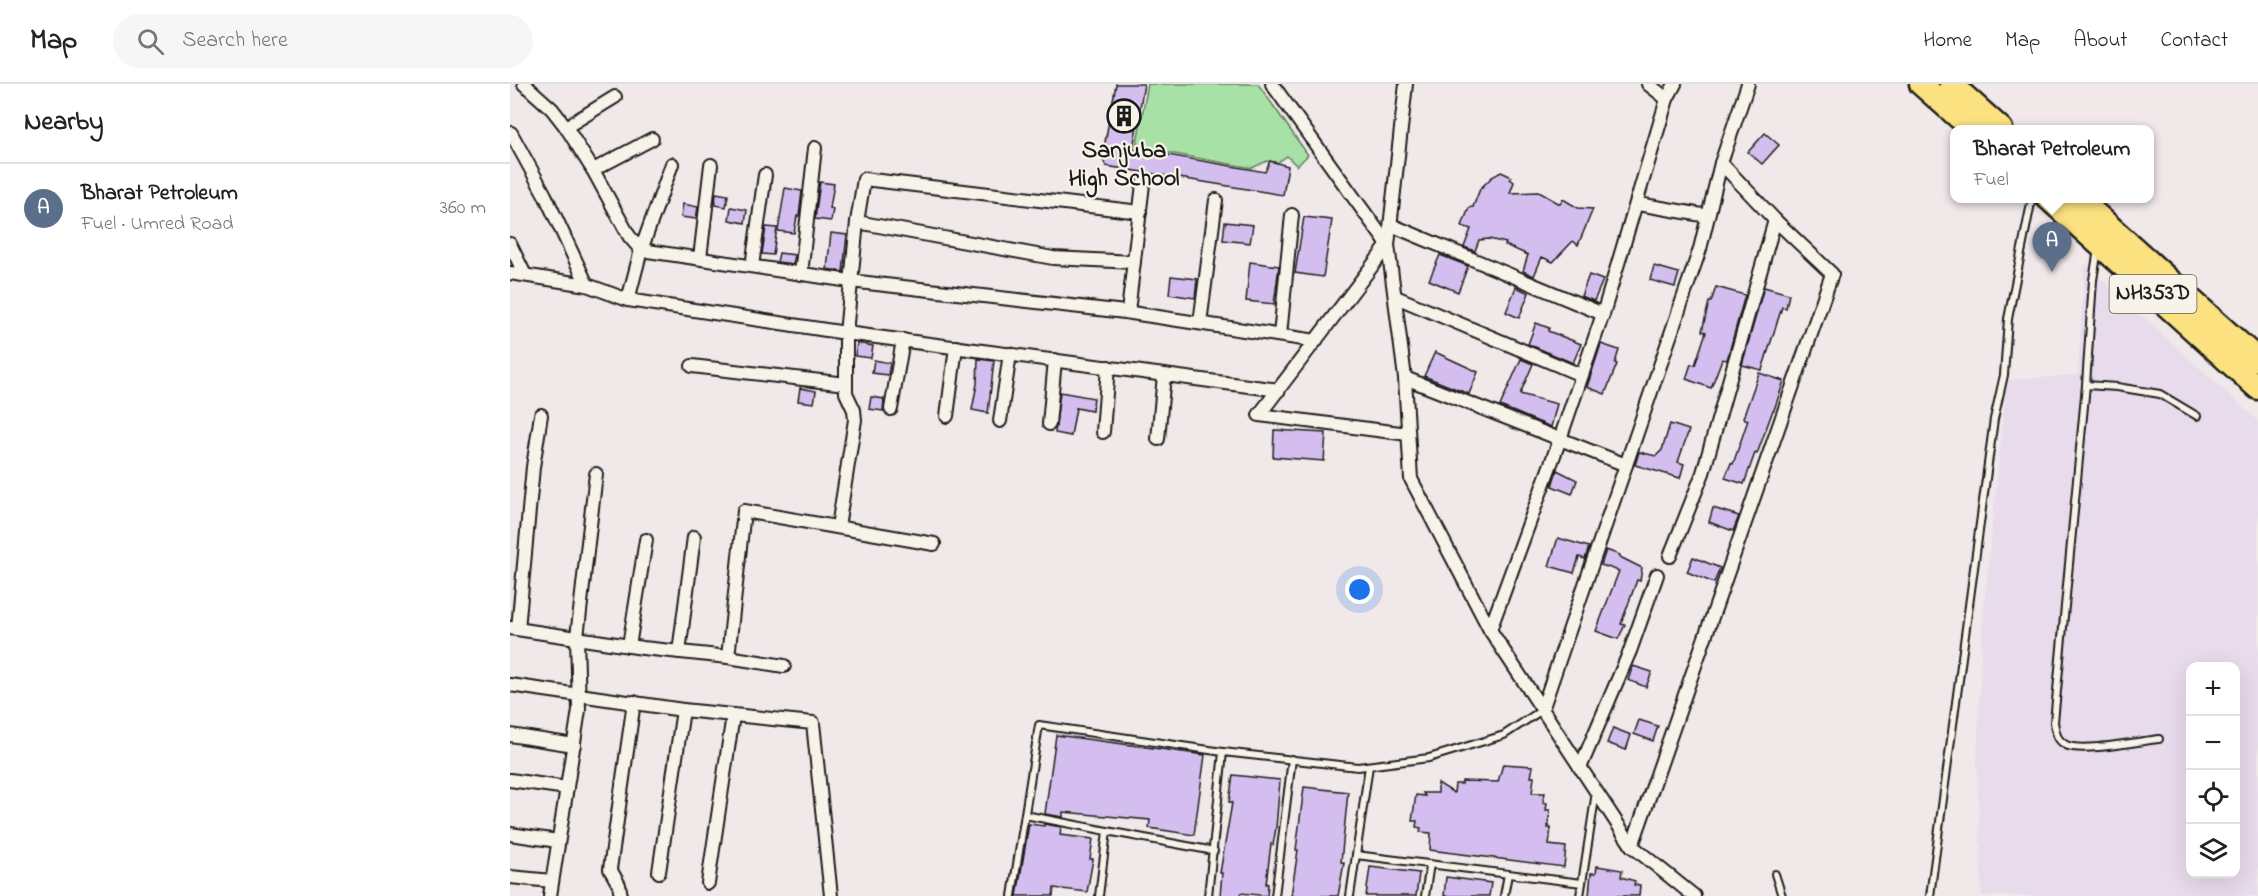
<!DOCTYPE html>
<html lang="en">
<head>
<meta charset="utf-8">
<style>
  body { margin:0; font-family:"Indie Flower",sans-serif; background:#f6f6f6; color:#222 }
  .controls { position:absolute; right:18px; bottom:18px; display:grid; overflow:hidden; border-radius:12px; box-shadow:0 6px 24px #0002 }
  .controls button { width:54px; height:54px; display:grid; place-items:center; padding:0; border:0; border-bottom:2px solid #e0e0e0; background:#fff; color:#222; font:30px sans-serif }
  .you { position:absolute; left:850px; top:506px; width:21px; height:21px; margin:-15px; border:4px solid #fff; border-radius:50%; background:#1a73e8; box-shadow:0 0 0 9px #1a73e833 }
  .badge { display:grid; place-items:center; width:39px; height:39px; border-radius:50%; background:#0b8043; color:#fff; font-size:20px; font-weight:700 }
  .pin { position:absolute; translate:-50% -50px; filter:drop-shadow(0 2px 3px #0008) }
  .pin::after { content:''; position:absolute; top:32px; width:21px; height:18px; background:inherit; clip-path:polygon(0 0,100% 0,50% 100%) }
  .popup { position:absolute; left:1440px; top:41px; width:204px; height:78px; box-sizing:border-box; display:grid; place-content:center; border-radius:12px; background:#fff; filter:drop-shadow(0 2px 4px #0005); font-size:20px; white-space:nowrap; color:#767676 }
  .popup b { font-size:22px; color:#222 }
  .popup::after { content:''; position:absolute; left:50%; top:100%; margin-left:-12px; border:12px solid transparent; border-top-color:#fff }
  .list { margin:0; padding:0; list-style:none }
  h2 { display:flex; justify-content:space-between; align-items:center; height:78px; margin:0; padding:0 24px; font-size:26px }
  h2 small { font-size:20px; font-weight:400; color:#767676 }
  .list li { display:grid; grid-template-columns:39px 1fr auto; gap:18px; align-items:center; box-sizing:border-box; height:90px; padding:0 24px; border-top:2px solid #e0e0e0 }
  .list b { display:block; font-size:22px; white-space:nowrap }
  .list p { margin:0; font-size:20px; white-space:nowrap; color:#767676 }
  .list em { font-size:20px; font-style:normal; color:#767676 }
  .icon { flex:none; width:33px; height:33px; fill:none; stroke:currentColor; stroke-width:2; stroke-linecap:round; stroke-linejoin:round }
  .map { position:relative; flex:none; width:1748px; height:812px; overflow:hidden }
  header { display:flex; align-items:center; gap:36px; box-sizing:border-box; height:84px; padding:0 30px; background:#fff; border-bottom:2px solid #e0e0e0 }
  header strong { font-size:28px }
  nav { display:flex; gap:33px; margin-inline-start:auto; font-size:21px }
  .search { width:420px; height:54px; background:#f6f6f6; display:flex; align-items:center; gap:15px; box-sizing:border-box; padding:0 21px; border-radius:33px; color:#767676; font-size:22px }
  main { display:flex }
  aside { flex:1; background:#fff }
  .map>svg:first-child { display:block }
  .built { fill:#e8dbeb; fill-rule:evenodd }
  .green { fill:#a8e1a5; stroke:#627e60; stroke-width:1.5 }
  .building { fill:#d4beef; stroke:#1c1c1c; stroke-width:1.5 }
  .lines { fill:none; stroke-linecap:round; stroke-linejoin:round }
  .lane-casing { stroke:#1c1c1c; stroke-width:10 }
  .street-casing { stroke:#1c1c1c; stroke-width:16 }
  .highway-casing { stroke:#1c1c1c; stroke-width:27 }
  .lane { stroke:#f7f3e8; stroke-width:6 }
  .street { stroke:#f7f3e8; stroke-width:12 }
  .highway { stroke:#fbe180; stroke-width:22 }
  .labels { text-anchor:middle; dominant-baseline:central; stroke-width:4.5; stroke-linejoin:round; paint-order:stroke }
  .shield { fill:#f7f3e8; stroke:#5e5c59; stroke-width:1.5 }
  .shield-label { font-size:22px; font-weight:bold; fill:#1c1c1c }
  .poi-label { font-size:24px; font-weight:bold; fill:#1c1c1c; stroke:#f7f3e8 }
</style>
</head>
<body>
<header>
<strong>Map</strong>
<div class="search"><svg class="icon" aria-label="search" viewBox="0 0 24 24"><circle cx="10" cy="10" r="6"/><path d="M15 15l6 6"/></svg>Search here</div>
<nav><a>Home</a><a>Map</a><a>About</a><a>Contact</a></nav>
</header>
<main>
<aside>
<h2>Nearby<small></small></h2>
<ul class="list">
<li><span class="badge" style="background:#5c6f8a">A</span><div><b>Bharat Petroleum</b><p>Fuel · Umred Road</p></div><em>360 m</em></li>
</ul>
</aside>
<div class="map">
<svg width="1748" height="812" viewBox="0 0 1748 812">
  <rect width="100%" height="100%" fill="#f0e8e9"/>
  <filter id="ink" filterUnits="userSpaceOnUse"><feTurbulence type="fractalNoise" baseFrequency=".0167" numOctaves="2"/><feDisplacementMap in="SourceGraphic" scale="12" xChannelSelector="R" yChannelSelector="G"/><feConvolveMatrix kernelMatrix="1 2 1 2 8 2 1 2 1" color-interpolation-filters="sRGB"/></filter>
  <g filter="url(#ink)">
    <!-- built -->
    <path class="built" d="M1575,180L1748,337V812H1472L1467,683L1472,544L1497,296L1568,291ZM1680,582H1726V790H1680Z"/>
    <!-- green -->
    <path class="green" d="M638,0H748L798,71L787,82L777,72L767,79L757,77L742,84L626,63Z"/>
    <!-- building -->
    <g class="building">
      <path d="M606,0H634L623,65L755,88L760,77L778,82L773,111L596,82L592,74Z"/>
      <path d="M1255,49L1269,61L1252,80L1238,68Z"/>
      <path d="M991,88L1002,93L1000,95L1004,98L1000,109L1029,108L1050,120L1053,115L1068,124L1083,125L1068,161L1063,157L1043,178L1032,173L1024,192L1013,187L1018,171L995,161L996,159L979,155L969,156L965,167L954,163L961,145L952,142L959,124L963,123L970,105L982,93Z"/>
      <path d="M310,98L324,100L320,124L323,125L321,137L305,135Z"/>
      <path d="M275,104L292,107L289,132H287L284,149L268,147Z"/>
      <path d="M206,109L218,111L216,123L205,121Z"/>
      <path d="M173,120L188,123L186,135L171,133Z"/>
      <path d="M221,123L237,126L235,139L219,136Z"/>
      <path d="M794,133L822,136L813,193L785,189Z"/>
      <path d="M715,138L743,141L740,159L713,156Z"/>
      <path d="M256,143L267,144L263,171L252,170Z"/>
      <path d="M321,149L337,151L333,188L317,185Z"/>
      <path d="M269,169L285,171L283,180L267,178Z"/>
      <path d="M930,171L958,182L948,208L919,196Z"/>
      <path d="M740,178L769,182L764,220L736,217Z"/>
      <path d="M1144,182L1169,189L1165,203L1140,196Z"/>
      <path d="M1079,191L1093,196L1084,217L1071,212Z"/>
      <path d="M661,192L687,195L685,214L659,210Z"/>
      <path d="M1006,203L1019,209L1009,234L996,228Z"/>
      <path d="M1206,203L1235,211L1217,276L1212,275L1201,304L1176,295L1181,280L1185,281L1196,248L1192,247L1199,218H1201Z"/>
      <path d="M1254,203L1279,210L1276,224L1272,223L1252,286L1232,281Z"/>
      <path d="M1026,239L1039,244L1038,247L1071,260L1063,279L1018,260Z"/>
      <path d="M347,259L363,262L361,274L345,272Z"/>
      <path d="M1091,260L1109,266L1105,279L1107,280L1095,310L1077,303Z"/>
      <path d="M925,268L968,288L959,310L914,292Z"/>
      <path d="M468,275L484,277L478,329L462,326L467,300Z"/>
      <path d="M1011,275L1023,280L1010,310L1047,320L1041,343L990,322Z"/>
      <path d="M364,276L380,279L378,291L362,289Z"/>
      <path d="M1249,289L1274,297L1264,326H1263L1247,370L1245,369L1234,400L1215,394L1221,379L1223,380L1238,336L1233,334Z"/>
      <path d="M290,304L306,307L304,319L288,317Z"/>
      <path d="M550,308L584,314L582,327L566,324L561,352L545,349Z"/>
      <path d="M361,313L374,315L373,327L359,325Z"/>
      <path d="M1160,340L1179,346L1168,378L1174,380L1170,394L1125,381L1129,368L1146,372L1152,366Z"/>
      <path d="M764,346L816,349L814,377L763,373Z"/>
      <path d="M1047,386L1067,396L1062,410L1042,402Z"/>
      <path d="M1203,424L1229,432L1223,447L1199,438Z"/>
      <path d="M1048,454L1079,463L1075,475L1069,473L1064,489L1039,482Z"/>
      <path d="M1096,466L1110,471V473L1132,484L1130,497L1127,496L1111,540L1115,541L1108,555L1086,547L1109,487L1091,481Z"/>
      <path d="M1183,473L1210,484L1204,499L1177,488Z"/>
      <path d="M1123,582L1142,588L1136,603L1118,596Z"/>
      <path d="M1129,636L1148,642L1143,657L1124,650Z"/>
      <path d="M1103,644L1121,651L1116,666L1097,659Z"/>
      <path d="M546,651L695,671L684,751L639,744L640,736L553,728V733L535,730Z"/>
      <path d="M993,680L1023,682L1021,693H1024L1022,709H1035L1033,718L1037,719L1036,726H1040L1038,744H1041L1039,761L1056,763L1054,783L920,766L921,749L910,748L911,744L906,743L907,737H902L906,711L915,712L913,709H928V699L944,709L945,700H952V697L988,698Z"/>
      <path d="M723,691L770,696L766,744L763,761L761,760L756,800H758L757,812L731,809L730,812H710L712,789H710L722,719L719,718Z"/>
      <path d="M794,703L838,708L831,778L834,779L828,812H781L788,766H786Z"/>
      <path d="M519,740L534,742V740L551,743L550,751L583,755L580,775H583L577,808L544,804L543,812H507Z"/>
      <path d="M1087,782L1112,786L1111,793L1125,797L1124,801H1130L1129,812H1079L1081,789H1086Z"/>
      <path d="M860,783L909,789L906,812H856Z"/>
      <path d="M936,793L981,799L979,812H934Z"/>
    </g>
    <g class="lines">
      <defs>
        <g id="lane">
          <path d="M1588,165L1583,196L1576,301L1544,638C1546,648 1546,656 1556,661C1571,669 1630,657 1649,655"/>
          <path d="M1576,301L1607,303L1650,310L1687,332"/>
          <path d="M515,731L597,747"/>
          <path d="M846,771L1072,799"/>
          <path d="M1265,790L1272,812"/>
          <path d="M502,812L529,641L713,668"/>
          <path d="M589,812L597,747L704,767"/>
          <path d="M698,812L713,668L848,683L919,674L994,651L1032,626"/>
          <path d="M765,812L782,675"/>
          <path d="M840,812L859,682"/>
          <path d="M915,812L920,780"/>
          <path d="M994,812L998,790"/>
          <path d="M1070,812L1086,708"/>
          <path d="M1420,812L1484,335L1494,291L1498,235L1522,114"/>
        </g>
        <g id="street">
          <path d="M14,0L42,25L56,43L83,86L119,152L131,166L340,197L615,228L806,257"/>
          <path d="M762,0L878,161"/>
          <path d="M896,0L878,161L895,294L901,395L980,546L1122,762L1184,812"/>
          <path d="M1138,0L1157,15"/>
          <path d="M56,43L105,13"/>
          <path d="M1,49L35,111L77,201"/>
          <path d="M1211,79L1238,0"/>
          <path d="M83,86L142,55"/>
          <path d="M1128,120L1198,132"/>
          <path d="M347,138L354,95L630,128"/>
          <path d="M881,141L1093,230"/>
          <path d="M0,160L15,191"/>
          <path d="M878,161L749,331L898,350"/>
          <path d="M190,174L201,81"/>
          <path d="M242,182L255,91"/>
          <path d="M0,189L77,201L118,216L336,249L769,306"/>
          <path d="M291,190L305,64"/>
          <path d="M886,213L1071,291"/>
          <path d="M118,216L131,166L162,80"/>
          <path d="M618,228L633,100"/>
          <path d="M690,239L706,116"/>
          <path d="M770,251L782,131"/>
          <path d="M182,282L336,300"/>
          <path d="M895,294L1116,381"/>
          <path d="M381,325L393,256"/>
          <path d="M437,332L446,263"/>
          <path d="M490,337L500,270"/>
          <path d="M539,340L545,276"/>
          <path d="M593,348L598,283"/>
          <path d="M648,355L654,291"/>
          <path d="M328,443L345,336L344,326L336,309V249L347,138L543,174L624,178"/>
          <path d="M0,544L133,564L218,573L234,427L424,460"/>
          <path d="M8,545L23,383L31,331"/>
          <path d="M980,546L1050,355L1093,230L1157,15L1165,0"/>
          <path d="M119,562L136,456"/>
          <path d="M169,568L184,453"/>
          <path d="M218,573L274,582"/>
          <path d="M0,601L173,626L149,788"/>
          <path d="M173,626L303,639L321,812"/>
          <path d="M1032,626L1190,165L1211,79L1265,136L1193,389L1160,472"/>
          <path d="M0,651L64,661"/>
          <path d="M1070,684L1120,567L1147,491"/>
          <path d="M0,696L57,704"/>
          <path d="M0,750L48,757"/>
          <path d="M1122,762L1322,190L1265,136"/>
          <path d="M0,793L42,797"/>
          <path d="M198,799L223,631"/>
          <path d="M40,812L69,626L67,553L86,390"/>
          <path d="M111,812L109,801L100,785L124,618"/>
        </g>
        <g id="highway">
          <path d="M1411,0L1462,45"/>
          <path d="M1441,0L1491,45"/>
          <path d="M1538,114L1748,304"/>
          <path d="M1568,114L1748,276"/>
        </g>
      </defs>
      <!-- lane casing -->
      <use href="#lane" class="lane-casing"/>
      <!-- street casing -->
      <use href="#street" class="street-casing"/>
      <!-- highway casing -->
      <use href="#highway" class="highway-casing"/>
      <!-- lane -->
      <use href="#lane" class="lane"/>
      <!-- street -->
      <use href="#street" class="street"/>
      <!-- highway -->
      <use href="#highway" class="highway"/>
    </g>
  </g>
  <!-- icons -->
  <defs>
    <symbol id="building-ring" viewBox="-11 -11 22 22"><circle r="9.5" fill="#f7f3e8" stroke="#1c1c1c" stroke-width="1.5"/><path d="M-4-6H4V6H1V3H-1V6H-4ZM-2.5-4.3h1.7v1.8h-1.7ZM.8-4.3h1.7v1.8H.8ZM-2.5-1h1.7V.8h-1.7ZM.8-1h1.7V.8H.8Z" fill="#1c1c1c"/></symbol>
  </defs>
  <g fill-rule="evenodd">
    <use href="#building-ring" x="595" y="13" width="38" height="38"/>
  </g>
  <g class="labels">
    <!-- shield labels -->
    <rect class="shield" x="1599.5" y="191" width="87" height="38" rx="4.5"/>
    <g class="shield-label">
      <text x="1643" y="210">NH353D</text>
    </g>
    <!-- poi labels -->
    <g class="poi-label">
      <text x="614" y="67">Sanjuba<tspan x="614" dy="28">High School</tspan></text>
    </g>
  </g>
</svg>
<div class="controls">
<button>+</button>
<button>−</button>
<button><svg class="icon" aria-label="locate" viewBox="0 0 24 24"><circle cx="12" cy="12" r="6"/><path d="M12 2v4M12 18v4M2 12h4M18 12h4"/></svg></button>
<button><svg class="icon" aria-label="layers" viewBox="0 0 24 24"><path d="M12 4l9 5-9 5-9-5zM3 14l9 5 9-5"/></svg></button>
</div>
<div class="you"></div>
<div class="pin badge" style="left:1542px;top:188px;background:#5c6f8a">A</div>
<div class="popup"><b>Bharat Petroleum</b>Fuel</div>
</div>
</main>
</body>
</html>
